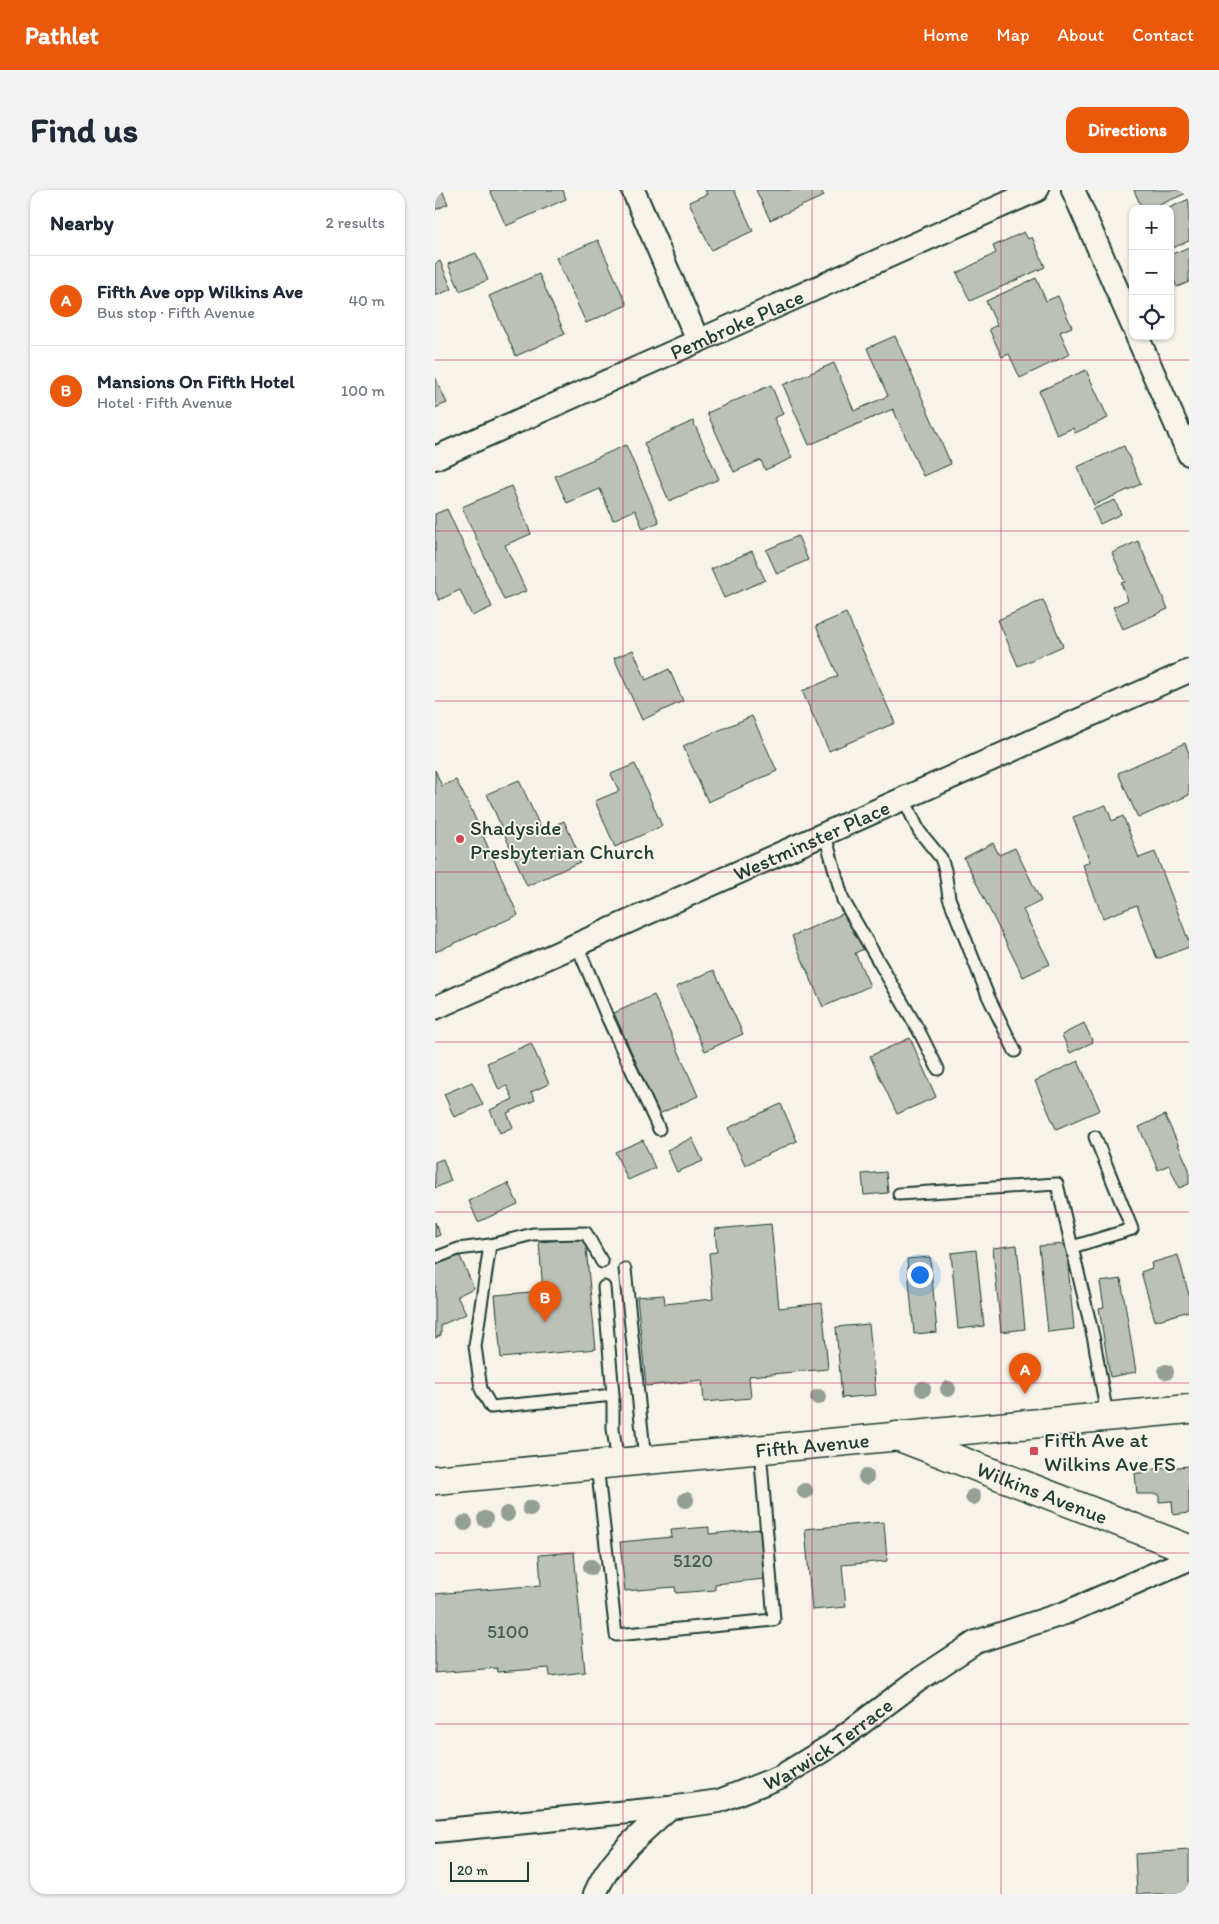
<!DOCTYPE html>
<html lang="en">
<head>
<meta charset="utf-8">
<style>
  body { margin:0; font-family:Itim,sans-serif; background:#f2f2f3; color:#1f2937 }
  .controls { position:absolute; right:15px; top:15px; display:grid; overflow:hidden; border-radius:10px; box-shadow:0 1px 4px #0004 }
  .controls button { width:45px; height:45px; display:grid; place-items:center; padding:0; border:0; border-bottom:1px solid #e0e1e3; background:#fff; color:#1f2937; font:25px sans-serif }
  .scale { position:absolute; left:15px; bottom:12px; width:79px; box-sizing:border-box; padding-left:5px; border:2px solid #1f3d34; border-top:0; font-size:14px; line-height:18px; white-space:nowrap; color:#1f3d34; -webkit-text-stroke:4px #f7f3e8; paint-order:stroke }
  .you { position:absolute; left:484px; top:1084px; width:18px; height:18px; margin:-12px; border:4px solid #fff; border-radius:50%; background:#1a73e8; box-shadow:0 0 0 8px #1a73e833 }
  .badge { display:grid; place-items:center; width:32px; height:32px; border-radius:50%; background:#ea580c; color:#fff; font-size:16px; font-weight:700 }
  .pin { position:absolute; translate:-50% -41px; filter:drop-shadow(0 1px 2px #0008) }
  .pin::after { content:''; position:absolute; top:26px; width:18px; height:15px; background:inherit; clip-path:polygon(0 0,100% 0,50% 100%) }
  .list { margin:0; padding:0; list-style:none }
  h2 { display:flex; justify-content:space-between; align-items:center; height:65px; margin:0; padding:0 20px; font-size:21px }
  h2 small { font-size:16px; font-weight:400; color:#747a83 }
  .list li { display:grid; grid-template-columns:32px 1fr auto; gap:15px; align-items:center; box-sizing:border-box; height:90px; padding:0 20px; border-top:1px solid #e0e1e3 }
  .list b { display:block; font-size:19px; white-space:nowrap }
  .list p { margin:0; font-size:16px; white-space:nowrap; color:#747a83 }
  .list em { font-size:16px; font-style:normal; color:#747a83 }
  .icon { flex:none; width:28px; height:28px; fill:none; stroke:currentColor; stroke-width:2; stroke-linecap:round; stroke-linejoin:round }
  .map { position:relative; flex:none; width:754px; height:1704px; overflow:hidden; border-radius:15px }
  header { display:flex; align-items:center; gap:30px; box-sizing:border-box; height:70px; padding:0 25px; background:#ea580c; color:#fff }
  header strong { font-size:24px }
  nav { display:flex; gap:28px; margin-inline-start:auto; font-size:18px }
  .intro { display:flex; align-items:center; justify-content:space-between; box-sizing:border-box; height:120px; padding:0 30px }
  h1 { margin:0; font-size:35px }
  .button { padding:12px 22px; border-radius:15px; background:#ea580c; color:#fff; font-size:18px; font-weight:700 }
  main { display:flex; gap:30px; padding:0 30px }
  aside { flex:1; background:#fff; border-radius:15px; box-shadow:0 1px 4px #0004 }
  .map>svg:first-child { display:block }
  .building { fill:#bbc1b6; stroke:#1f3d34 }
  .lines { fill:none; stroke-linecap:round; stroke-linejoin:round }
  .service-casing { stroke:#1f3d34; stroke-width:15 }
  .minor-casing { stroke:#1f3d34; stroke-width:26 }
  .secondary-casing { stroke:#1f3d34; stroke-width:31 }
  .trunk-casing { stroke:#1f3d34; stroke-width:31 }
  .service { stroke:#f7f3e8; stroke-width:11 }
  .minor { stroke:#f7f3e8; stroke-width:22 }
  .secondary { stroke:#f7f3e8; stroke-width:28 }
  .trunk { stroke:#f7f3e8; stroke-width:28 }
  .tree { fill:#949f96 }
  .grid { fill:none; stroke:#c2185b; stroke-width:1; stroke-opacity:0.55 }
  .poi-dot { fill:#d1495b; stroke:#f7f3e8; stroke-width:2 }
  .labels { text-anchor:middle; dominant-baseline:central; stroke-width:4; stroke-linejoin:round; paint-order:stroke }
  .number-label { font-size:19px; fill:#465e54 }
  .street-label { font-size:21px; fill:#1f3d34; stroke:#f7f3e8 }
  .poi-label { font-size:21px; fill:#1f3d34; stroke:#f7f3e8; text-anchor:start }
</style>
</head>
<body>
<header>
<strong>Pathlet</strong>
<nav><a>Home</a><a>Map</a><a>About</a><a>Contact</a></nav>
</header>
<div class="intro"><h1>Find us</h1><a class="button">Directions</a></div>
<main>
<aside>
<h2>Nearby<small>2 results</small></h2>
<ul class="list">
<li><span class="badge">A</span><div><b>Fifth Ave opp Wilkins Ave</b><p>Bus stop · Fifth Avenue</p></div><em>40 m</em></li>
<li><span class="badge">B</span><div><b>Mansions On Fifth Hotel</b><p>Hotel · Fifth Avenue</p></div><em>100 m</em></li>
</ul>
</aside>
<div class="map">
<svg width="754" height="1704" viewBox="0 0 754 1704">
  <rect width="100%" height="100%" fill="#f7f3e8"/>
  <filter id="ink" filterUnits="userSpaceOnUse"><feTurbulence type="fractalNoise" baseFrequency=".02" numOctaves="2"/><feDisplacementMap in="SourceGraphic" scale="10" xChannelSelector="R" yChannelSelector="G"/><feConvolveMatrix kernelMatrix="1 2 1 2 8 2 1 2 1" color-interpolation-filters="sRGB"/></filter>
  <g filter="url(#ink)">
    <!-- building -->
    <g class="building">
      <path d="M0,0H7L13,14L0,20Z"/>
      <path d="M55,0H128L131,9L71,36Z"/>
      <path d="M270,0H299L318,41L276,60L254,12L272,4Z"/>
      <path d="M321,0H386L389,6L335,30Z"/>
      <path d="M699,0H754V2L715,19H707Z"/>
      <path d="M754,9V51L735,59V19H732Z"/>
      <path d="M589,42L593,49L597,47L610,77L535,111L522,83L561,63L558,56Z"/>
      <path d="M163,50L192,115L151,133L121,68Z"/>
      <path d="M754,57V92L742,97L735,81V65Z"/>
      <path d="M41,63L53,90L25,101L13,74Z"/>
      <path d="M5,71L17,99L0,106V74Z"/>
      <path d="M104,84L130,144L81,166L54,106Z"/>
      <path d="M601,88L611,111L623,106L637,137L625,142L635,164L585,188L574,164L567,167L554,139L562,135L551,111Z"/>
      <path d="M460,146L516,274L488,286L458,219L374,255L348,195L399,173L419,221L453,206L432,158Z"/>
      <path d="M651,180L673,228L640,243L638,238L622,245L604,201Z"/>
      <path d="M0,187L12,213L0,218Z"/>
      <path d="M336,195L348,224L339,228L357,268L330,280L326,270L299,282L272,223Z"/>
      <path d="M258,231L284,289L234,311L209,253Z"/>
      <path d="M191,255L224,332L208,339L200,320L178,330L165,299L132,313L120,286Z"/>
      <path d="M689,256L706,294L659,315L642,277Z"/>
      <path d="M76,296L96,344L70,355L91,401L69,410L27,317Z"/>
      <path d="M680,310L686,324L665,334L658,319Z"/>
      <path d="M12,319L57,417L37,426L25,400L4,410L0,401V324Z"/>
      <path d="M363,346L373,370L342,384L331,360Z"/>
      <path d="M703,351L733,419L688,439L678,417L693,410L686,393L690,392L677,363Z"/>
      <path d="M317,361L330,390L289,408L276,379Z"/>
      <path d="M608,410L628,456L583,476L563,430Z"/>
      <path d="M411,423L460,533L394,561L367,501L403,486L381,436Z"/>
      <path d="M198,460L211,490L234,479L248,511L207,530L179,468Z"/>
      <path d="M317,526L342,581L273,612L248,556Z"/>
      <path d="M750,553L754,563V605L703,628L683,583Z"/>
      <path d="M200,574L227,636L180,657L160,611L184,601L176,584Z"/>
      <path d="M0,580L7,596L21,590L36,619L83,725L0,762Z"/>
      <path d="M84,590L107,641L129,631L147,671L92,696L52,604Z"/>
      <path d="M671,615L677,631L688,626L704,668L720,662L754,752V757L722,769L702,715L668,728L648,675L655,672L638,627Z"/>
      <path d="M558,653L564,665L580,658L606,711L588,720L615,774L588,787L529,668Z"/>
      <path d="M412,722L429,759L420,763L435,796L388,817L357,746Z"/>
      <path d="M279,780L308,844L270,861L241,797Z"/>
      <path d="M219,805L263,906L224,924L179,823Z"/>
      <path d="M649,833L658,852L635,863L627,845Z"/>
      <path d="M475,848L501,907L462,924L435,866Z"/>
      <path d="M96,853L114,894L96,902L100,910L72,923L78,937L65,943L55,920L78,909L72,896L64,900L52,873Z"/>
      <path d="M643,871L665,920L621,939L600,891Z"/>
      <path d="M37,892L48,915L19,927L9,904Z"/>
      <path d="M346,914L362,951L310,975L293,938Z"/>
      <path d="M730,925L754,979V994L744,998L734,975L723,980L704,937Z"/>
      <path d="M257,948L268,971L242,982L232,960Z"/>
      <path d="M208,950L220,978L193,990L180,962Z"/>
      <path d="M8,969L16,991L0,998V972Z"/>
      <path d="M451,982L453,1003L429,1005L427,984Z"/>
      <path d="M73,993L83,1014L43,1032L34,1011Z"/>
      <path d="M0,1032L5,1045L0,1047Z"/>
      <path d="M336,1034L344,1118L387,1113L393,1179L314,1186L316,1208L269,1212L267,1190L211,1196L202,1107L229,1105L230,1114L278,1109L274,1063L282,1062L280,1039Z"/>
      <path d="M150,1048L161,1159L66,1168L60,1105L108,1101L104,1052Z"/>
      <path d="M631,1054L639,1139L613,1142L604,1056Z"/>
      <path d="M582,1055L590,1139L566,1142L558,1058Z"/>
      <path d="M541,1060L549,1136L523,1139L516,1063Z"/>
      <path d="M23,1062L39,1098L22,1106L31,1124L6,1135V1145L0,1148V1073Z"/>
      <path d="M743,1065L754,1105V1121L720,1131L706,1082L717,1078L716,1073Z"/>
      <path d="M495,1067L502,1142L479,1144L472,1069Z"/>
      <path d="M686,1089L701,1182L675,1187L664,1118L669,1117L665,1092Z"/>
      <path d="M434,1134L441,1205L407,1208L401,1137Z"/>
      <path d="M754,1276V1323L738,1325L737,1311L724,1312V1304H702L700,1283H709V1280Z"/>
      <path d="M449,1332L452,1371L407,1375L411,1417L377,1420L370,1339Z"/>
      <path d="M274,1337V1344L326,1339L330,1389L280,1394V1400L241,1403L240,1397L190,1401L185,1352L237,1347L236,1340Z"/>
      <path d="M139,1362L150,1482L115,1486L114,1478L63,1482L62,1478L0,1483V1404L106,1395L104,1365Z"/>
      <path d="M754,1660V1704H702L700,1664Z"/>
    </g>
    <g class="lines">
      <defs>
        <g id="service">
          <path d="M469,609L484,641L506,668L510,680L514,708L553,806L580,861"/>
          <path d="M390,645L408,710L484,841L503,879"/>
          <path d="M142,755L173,829L224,939"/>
          <path d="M464,1004L622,994L659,1150L672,1226"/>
          <path d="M55,1055L40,1156L46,1199L56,1217L178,1205V1239L183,1273"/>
          <path d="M637,1057L697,1039L660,947"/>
          <path d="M0,1068L23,1059L55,1055L98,1044L151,1043L167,1072"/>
          <path d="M190,1079L210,1270"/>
          <path d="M169,1097L178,1205"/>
          <path d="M162,1275L181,1445L339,1430L325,1260"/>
        </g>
        <g id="minor">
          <path d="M198,0L263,151"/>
          <path d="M638,0L698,136"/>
          <path d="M702,146L754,264"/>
          <path id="s1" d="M0,268L602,0"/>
          <path id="s2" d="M0,818L754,481"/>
          <path id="s3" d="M0,1641L234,1618L284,1611L345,1587L397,1555L482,1491L541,1452L630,1423L754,1369"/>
          <path d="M160,1704C175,1667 206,1644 234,1618"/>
        </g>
        <g id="secondary">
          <path id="s4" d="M462,1246L754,1359"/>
        </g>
        <g id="trunk">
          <path id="s5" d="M0,1290L754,1219"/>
        </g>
      </defs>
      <!-- service casing -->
      <use href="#service" class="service-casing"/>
      <!-- minor casing -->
      <use href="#minor" class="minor-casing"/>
      <!-- secondary casing -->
      <use href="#secondary" class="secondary-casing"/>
      <!-- trunk casing -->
      <use href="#trunk" class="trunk-casing"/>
      <!-- service -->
      <use href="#service" class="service"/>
      <!-- minor -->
      <use href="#minor" class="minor"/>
      <!-- secondary -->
      <use href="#secondary" class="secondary"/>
      <!-- trunk -->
      <use href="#trunk" class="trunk"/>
    </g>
    <!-- trees -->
    <g class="tree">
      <circle cx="731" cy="1182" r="8"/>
      <circle cx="488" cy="1199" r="8"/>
      <circle cx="513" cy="1199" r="8"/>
      <circle cx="383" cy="1207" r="8"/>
      <circle cx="431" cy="1287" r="8"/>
      <circle cx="370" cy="1301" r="8"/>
      <circle cx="538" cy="1307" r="8"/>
      <circle cx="251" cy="1310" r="8"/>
      <circle cx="95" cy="1318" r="8"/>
      <circle cx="72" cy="1324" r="8"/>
      <circle cx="50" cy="1329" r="8"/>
      <circle cx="30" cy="1333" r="8"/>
      <circle cx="156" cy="1377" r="8"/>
    </g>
  </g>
  <!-- grid -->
  <path class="grid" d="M188,0V1704M377,0V1704M566,0V1704M0,170H754M0,341H754M0,511H754M0,682H754M0,852H754M0,1022H754M0,1193H754M0,1363H754M0,1534H754"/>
  <!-- markers -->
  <g class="poi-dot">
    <circle cx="25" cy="649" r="5"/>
    <rect x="594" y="1256" width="10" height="10" rx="2.5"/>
  </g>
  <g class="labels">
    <!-- number labels -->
    <g class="number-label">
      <text x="258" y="1370">5120</text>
      <text x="73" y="1441">5100</text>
    </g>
    <!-- street labels -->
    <g class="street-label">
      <text stroke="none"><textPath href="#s1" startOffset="330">Pembroke Place</textPath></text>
      <text stroke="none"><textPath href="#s2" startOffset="412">Westminster Place</textPath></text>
      <text stroke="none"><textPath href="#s5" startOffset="379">Fifth Avenue</textPath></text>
      <text stroke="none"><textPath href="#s4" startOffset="156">Wilkins Avenue</textPath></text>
      <text stroke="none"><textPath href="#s3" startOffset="409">Warwick Terrace</textPath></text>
    </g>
    <!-- poi labels -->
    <g class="poi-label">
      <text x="35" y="637">Shadyside<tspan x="35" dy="24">Presbyterian Church</tspan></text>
      <text x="609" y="1249">Fifth Ave at<tspan x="609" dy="24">Wilkins Ave FS</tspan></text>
    </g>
  </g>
</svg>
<div class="controls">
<button>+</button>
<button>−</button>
<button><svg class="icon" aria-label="locate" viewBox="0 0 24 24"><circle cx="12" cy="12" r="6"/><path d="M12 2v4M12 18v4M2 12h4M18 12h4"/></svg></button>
</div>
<div class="scale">20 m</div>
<div class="you"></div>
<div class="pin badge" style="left:590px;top:1204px">A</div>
<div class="pin badge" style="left:110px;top:1132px">B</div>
</div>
</main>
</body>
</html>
